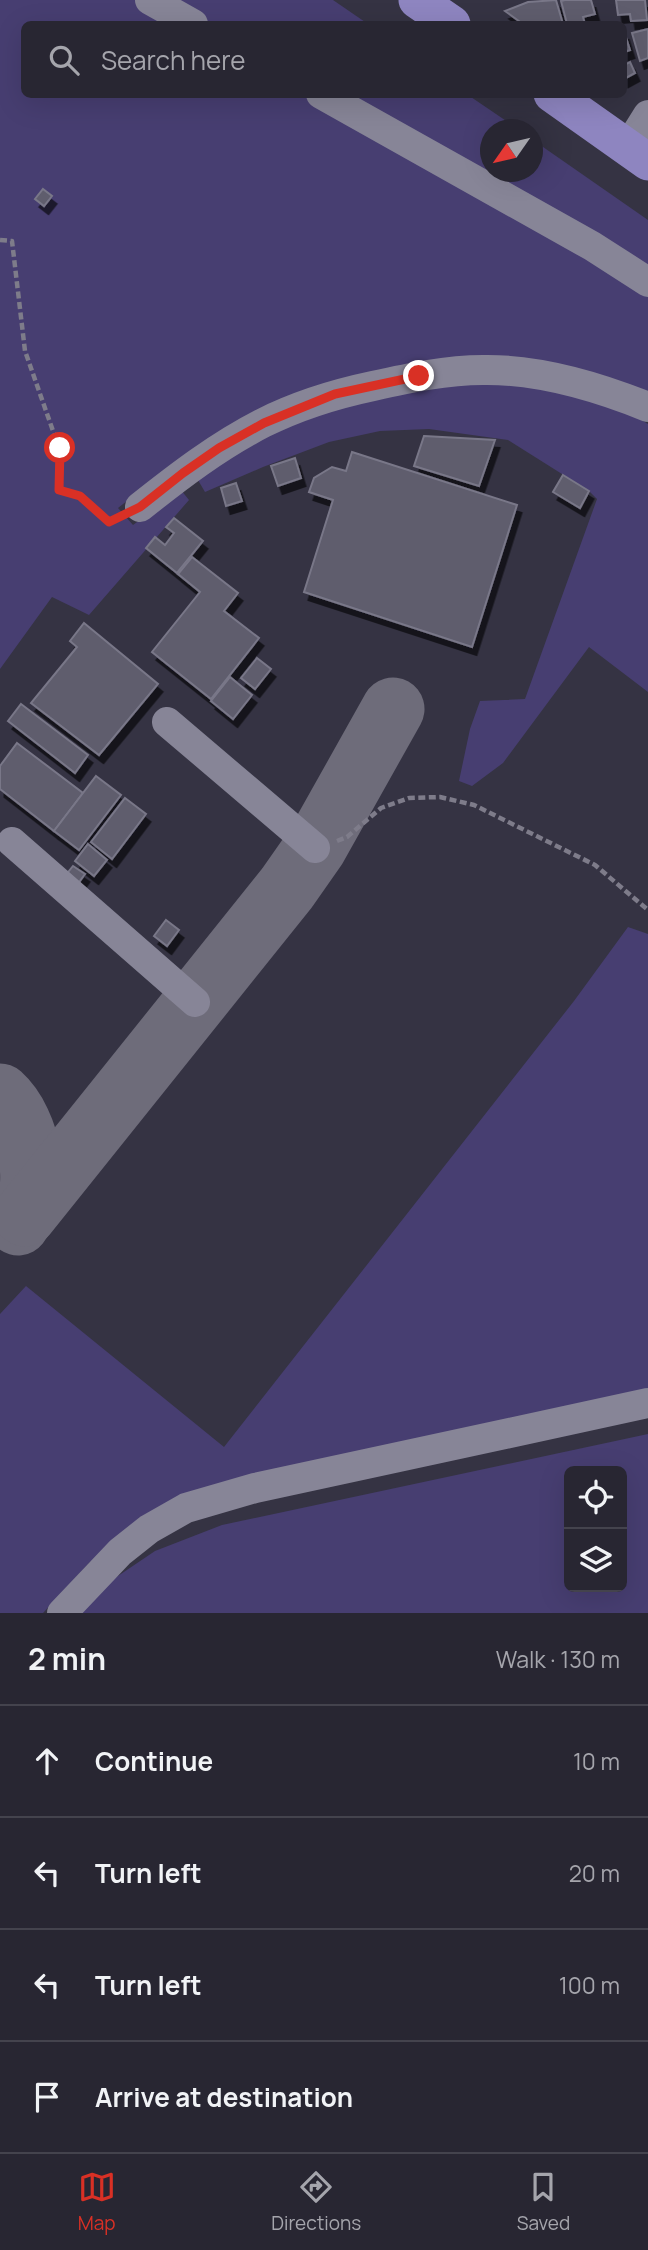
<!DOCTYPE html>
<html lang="en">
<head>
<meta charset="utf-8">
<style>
  body { margin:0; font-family:Manrope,sans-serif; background:#302e3a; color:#f1f3f6 }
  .controls { position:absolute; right:21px; bottom:21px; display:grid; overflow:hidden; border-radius:10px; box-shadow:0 7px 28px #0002 }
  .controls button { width:63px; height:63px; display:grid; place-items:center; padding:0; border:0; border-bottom:2px solid #44434d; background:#282632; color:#f1f3f6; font:35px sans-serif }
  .compass { position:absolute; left:480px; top:119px; width:63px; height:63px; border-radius:50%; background:#282632; box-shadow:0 7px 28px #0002; rotate:236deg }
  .stop { position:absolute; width:21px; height:21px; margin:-16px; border:5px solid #d93025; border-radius:50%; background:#fff }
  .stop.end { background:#d93025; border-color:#fff; box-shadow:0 2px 7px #0008 }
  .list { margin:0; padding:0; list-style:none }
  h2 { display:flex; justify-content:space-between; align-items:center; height:91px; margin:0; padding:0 28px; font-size:30px }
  h2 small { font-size:23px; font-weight:400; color:#a5a5ac }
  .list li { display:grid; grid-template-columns:46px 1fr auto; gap:21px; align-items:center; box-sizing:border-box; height:112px; padding:0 28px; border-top:2px solid #44434d }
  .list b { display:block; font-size:26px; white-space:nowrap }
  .list em { font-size:23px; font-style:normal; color:#a5a5ac }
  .icon { flex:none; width:38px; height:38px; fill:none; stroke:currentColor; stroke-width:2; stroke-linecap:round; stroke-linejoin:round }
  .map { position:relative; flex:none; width:648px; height:1613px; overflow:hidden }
  .search { position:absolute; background:#282632; box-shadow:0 7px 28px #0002; left:21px; right:21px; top:21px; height:77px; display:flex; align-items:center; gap:18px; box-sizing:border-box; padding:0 24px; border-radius:10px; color:#a5a5ac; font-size:26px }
  .sheet { height:539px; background:#282632 }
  nav { display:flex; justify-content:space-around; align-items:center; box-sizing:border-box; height:98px; border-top:2px solid #44434d; background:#282632; font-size:19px; color:#a5a5ac }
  nav a { display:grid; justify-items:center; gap:4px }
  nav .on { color:#d93025 }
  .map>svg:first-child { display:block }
  .green { fill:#473e71; fill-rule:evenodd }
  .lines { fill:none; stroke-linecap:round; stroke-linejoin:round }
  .taxiway { stroke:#6e6c7a; stroke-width:63 }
  .building { fill:#5e5d6d; stroke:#797788; stroke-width:2; filter:url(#shadow) }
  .path { stroke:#7e7c8a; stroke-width:4.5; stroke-dasharray:7 3.5; stroke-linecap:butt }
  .minor { stroke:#878597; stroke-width:30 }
  .major { stroke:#8e85c0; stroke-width:37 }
  .route { stroke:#d93025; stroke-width:9 }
</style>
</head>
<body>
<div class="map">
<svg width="648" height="1613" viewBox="0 0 648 1613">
  <defs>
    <filter id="shadow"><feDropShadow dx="4.5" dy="8" stdDeviation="0" flood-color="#0009"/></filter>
  </defs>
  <rect width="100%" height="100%" fill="#353343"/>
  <!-- green -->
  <g class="green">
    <path d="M0,0H137L181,24H24V94L308,95L648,288V395L449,361L161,474L118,508L133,525L181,490L189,500L89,615L52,597L0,669Z"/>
    <path d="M163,0H333L368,24H205Z"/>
    <path d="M333,95H468L518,129L490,130V172H532L533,140L648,220V273Z"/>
    <path d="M468,382L554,387L638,418L648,424V692L589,647L503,763L472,786L459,781L470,729L480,701L525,699L597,499L589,491L508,440L429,429L380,431L329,442L263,467L205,492L195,475L226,455L327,408Z"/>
    <path d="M628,927L648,934V1410L211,1499L90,1562L43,1613H0V1314L26,1286L224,1447L574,1001Z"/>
    <path d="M648,1434V1613H79L115,1578L155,1551L222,1525ZM569,1471H622V1587H569Z"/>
  </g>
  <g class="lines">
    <!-- taxiway -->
    <g class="taxiway">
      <path d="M0,1095C30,1122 44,1191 18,1224"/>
      <path d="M25,1215L287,888L315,848L393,709"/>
    </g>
  </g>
  <!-- building -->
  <g class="building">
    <path d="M556,0L563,24H523L505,11L528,2Z"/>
    <path d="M565,0H591L595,14L583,17L585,24H567L561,1Z"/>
    <path d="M616,0H645L647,20L631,21L630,14L618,15Z"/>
    <path d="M648,29V58L640,61L632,33Z"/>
    <path d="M624,31L630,50L624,52Z"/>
    <path d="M630,62L635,73L624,79V65Z"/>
    <path d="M43,189L52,196L44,206L35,199Z"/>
    <path d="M424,436L495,440L479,486L414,466Z"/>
    <path d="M352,452L517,505L472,647L304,592L333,500L309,492L314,478L332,467L346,471Z"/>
    <path d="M295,458L301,478L278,486L271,466Z"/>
    <path d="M563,475L589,491L580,508L553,492Z"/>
    <path d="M236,483L242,501L226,506L221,488Z"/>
    <path d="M174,518L203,541L177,573L146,548L155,537L165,545L174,533L166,527Z"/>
    <path d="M192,557L238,593L224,611L259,638L211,699L152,652L200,592L178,574Z"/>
    <path d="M84,623L158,684L99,755L31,703L77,647L70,641Z"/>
    <path d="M257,658L271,669L255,689L241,678Z"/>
    <path d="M230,677L252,695L233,719L211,701Z"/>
    <path d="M21,704L88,755L75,773L8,721Z"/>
    <path d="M17,743L83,793L54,831L0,789V766Z"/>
    <path d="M96,776L121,795L79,850L54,831Z"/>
    <path d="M125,798L146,814L112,859L91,842Z"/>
    <path d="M88,844L107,860L94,876L75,861Z"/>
    <path d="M73,866L85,874L77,885L65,876Z"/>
    <path d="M166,920L179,930L167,946L154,936Z"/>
  </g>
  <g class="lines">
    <!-- path -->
    <g class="path">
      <path d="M0,240L12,241L25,351L59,448V490L80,496L109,521L117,518"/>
      <path d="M337,841L347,837L381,808L409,798L440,797L474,805L595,865L648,910"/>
    </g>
    <!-- minor -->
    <g class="minor">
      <path d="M150,0L193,24"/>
      <path d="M321,94L592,246L648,282"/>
      <path d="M628,147L648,115"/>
      <path d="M140,507C179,476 218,446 263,423C297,406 335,394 373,386C409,378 446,370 483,370C539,369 596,386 648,407"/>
      <path d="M167,722L315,848"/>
      <path d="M12,842L195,1002"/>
      <path d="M62,1613L120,1552L149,1529L186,1508L255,1488L648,1403"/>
    </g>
    <!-- major -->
    <g class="major">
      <path d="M417,0L452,24"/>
      <path d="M552,94L648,162"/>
    </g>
  </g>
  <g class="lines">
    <!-- route -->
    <path class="route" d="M60,448L59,490L80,496L109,522L140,507L183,473L219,448L264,423L335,394L419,376"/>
  </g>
</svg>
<div class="controls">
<button><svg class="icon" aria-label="locate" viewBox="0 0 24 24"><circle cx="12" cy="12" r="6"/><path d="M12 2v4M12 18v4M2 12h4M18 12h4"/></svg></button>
<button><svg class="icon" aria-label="layers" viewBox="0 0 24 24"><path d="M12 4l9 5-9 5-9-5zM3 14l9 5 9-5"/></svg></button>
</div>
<svg class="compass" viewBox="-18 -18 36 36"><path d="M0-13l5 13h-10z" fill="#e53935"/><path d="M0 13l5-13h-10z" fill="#a5a5ac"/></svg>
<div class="stop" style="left:60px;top:448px"></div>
<div class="stop end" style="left:419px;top:376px"></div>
<div class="search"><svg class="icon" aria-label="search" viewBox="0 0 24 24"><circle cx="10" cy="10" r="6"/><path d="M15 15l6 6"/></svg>Search here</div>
</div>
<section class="sheet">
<h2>2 min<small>Walk · 130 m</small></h2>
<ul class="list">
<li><svg class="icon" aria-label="ahead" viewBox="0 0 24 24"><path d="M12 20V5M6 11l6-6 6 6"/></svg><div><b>Continue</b></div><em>10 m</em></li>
<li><svg class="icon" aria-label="left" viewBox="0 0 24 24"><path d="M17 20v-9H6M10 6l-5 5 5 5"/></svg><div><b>Turn left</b></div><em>20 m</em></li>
<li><svg class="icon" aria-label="left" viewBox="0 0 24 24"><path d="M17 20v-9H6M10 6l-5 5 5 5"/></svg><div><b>Turn left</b></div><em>100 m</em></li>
<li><svg class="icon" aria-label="arrive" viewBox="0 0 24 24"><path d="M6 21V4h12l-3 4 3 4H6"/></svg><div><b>Arrive at destination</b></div></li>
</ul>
</section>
<nav>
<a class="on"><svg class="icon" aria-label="map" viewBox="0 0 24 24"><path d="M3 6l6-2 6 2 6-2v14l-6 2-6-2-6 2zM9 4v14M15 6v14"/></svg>Map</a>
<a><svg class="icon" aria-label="directions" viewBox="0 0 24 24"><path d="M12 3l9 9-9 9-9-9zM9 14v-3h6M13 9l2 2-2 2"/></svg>Directions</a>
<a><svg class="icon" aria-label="saved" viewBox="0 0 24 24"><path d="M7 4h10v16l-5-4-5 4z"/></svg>Saved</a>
</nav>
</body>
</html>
